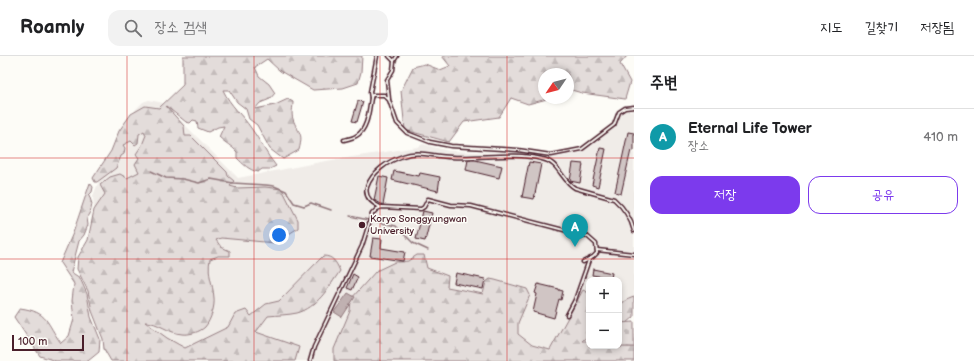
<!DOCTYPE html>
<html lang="ko">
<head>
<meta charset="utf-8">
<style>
  body { margin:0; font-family:"Balsamiq Sans","Poor Story",sans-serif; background:#f2f2f2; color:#202124 }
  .controls { position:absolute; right:12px; bottom:12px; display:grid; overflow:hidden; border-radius:8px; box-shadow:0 2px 6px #0003 }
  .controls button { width:36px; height:36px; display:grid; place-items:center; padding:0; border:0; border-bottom:1px solid #e0e0e0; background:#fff; color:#202124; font:20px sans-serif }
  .compass { position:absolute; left:538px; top:12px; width:36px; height:36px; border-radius:50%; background:#fff; box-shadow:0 2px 6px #0003; rotate:235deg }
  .scale { position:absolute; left:12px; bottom:10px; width:72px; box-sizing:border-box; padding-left:4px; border:2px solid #4a1f2b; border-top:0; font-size:11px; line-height:14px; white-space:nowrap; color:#4a1f2b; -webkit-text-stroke:3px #fdfcf7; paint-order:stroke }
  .you { position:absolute; left:279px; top:179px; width:14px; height:14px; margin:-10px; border:3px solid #fff; border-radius:50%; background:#1a73e8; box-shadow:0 0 0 6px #1a73e833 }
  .badge { display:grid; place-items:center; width:26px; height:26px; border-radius:50%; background:#7c3aed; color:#fff; font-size:13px; font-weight:700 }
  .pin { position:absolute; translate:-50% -33px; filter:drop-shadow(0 1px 2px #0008) }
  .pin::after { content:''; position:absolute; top:21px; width:14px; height:12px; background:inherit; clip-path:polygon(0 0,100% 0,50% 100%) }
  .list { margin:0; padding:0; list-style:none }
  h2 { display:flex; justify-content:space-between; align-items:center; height:52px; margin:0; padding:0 16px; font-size:17px }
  h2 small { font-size:13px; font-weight:400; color:#757577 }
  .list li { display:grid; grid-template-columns:26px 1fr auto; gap:12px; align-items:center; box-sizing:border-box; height:56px; padding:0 16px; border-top:1px solid #e0e0e0 }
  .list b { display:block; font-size:15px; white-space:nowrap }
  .list p { margin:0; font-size:13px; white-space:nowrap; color:#757577 }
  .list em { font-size:13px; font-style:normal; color:#757577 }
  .actions { display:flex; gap:8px; padding:12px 16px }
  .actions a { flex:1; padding:9px 0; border:1px solid #7c3aed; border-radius:12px; text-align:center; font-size:14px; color:#7c3aed }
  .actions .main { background:#7c3aed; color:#fff }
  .icon { flex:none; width:22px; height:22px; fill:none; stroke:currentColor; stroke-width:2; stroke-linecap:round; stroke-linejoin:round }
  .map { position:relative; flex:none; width:634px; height:305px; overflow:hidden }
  header { display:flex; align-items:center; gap:24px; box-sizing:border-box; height:56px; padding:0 20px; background:#fff; border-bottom:1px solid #e0e0e0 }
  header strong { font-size:19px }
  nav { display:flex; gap:22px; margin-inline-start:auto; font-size:14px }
  .search { width:280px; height:36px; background:#f2f2f2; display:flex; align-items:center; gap:10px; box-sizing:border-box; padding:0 14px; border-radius:12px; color:#757577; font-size:15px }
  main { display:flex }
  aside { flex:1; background:#fff }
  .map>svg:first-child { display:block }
  .built { fill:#f0ece8 }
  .forest { fill:url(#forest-firs); stroke:#967e82 }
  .cemetery { fill:url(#cemetery-stones); stroke:#967e82 }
  .water { fill:#c0b1b1; stroke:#91777b }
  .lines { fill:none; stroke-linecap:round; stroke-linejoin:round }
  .stream { stroke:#91777b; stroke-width:1.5 }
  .building { fill:#d0c5c4; stroke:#4a1f2b }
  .service-casing { stroke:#4a1f2b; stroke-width:5 }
  .service { stroke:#fdfcf7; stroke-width:2 }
  .grid { fill:none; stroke:#d62828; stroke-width:1; stroke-opacity:0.55 }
  .poi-dot { fill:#4a1f2b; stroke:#fdfcf7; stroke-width:1.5 }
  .labels { text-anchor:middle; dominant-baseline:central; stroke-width:3; stroke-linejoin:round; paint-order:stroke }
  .poi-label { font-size:10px; fill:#4a1f2b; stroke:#fdfcf7; text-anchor:start }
</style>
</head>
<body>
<header>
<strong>Roamly</strong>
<div class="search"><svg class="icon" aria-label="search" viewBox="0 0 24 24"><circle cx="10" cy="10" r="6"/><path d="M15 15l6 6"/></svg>장소 검색</div>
<nav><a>지도</a><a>길찾기</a><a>저장됨</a></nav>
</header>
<main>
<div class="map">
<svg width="634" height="305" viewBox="0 0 634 305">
  <defs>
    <pattern id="forest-firs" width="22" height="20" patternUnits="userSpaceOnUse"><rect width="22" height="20" fill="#e3dcda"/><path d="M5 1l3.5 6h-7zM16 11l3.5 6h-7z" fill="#c4bcbb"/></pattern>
    <pattern id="cemetery-stones" width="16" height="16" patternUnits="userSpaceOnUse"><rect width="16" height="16" fill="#e3dcda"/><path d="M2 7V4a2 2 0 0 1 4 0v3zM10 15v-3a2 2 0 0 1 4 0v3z" fill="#c4bcbb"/></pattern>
  </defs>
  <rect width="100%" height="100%" fill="#fdfcf7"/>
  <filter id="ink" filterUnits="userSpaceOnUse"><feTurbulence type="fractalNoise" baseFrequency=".025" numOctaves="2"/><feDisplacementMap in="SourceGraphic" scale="8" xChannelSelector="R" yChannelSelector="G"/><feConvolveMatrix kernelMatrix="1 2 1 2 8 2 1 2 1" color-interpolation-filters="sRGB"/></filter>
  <g filter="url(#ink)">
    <!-- built -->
    <path class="built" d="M149,44L163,47L238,122L326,105L398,94L418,91L423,88L448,95L515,97L533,100L559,101L581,96L592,89L615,70L620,59L625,55L634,54V260L619,261V224H589V270L553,300L450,305H116L92,255L88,235L77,213L78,201L88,184L94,154L93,140L111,95L136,53L143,46Z"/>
    <!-- forest -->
    <g class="forest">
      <path d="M183,0H362L361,16L358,27L343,32L313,34L280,15L267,3L255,11L259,20L269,28L275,37L270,43L260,47L255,53L275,49L288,43L293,46C293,51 291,58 293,63C298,78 304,75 299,94L283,103L270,93L257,69L249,63L246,53L237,46L229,34H223C230,49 242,59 251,72C260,84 266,98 276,110L270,113H262L258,116C249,114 243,108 237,102V96C232,90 225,87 219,81L224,70L218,71L208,76L198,72L197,65L193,64L190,67L186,66L166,50L184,70L185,80H191L227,116L228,120L234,125L230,130L237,132L265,131L282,133L298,164V172L275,187L221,182L216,184L221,191L230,195V200H218L210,203C207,220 213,226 214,242C215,250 211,264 205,271C200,276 189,279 182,278C168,277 158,266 145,266L167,282L185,292L228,271L235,258L246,254L251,260L266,248L279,245L323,200C333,200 336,206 340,215C329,231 317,252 297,257C288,259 278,259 268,260L256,276L299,291L295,305H111L104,293L103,283L92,255L88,235L77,213L78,201L88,184L94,154L105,138L100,129L110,121L120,118L127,122L139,116L135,108L139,102L136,98L142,89L146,79L144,75L139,78L138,87L135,89L131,85L123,89L125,92L124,98L121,100L116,112L97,126H95L93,122L111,95L119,75L131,58L145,50L159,52L183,29Z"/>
      <path d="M442,0H627L620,8L630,26L625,43L582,37L568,33V18H544V42H548L547,43L528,48L511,42L499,61L464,66L449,86L405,74L401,35L413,11L425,8L440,14L450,10Z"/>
      <path d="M90,127L93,131L92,136L89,139L92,148L90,158L87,162L88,169L84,179L79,185L71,216L80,222L87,238L91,261L100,283L99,296L88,305H56L40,300L14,261L20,252C49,256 46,267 61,287L69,280L74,263L72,245L74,228L60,207L73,177Z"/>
      <path d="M417,199H424L427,212L448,220L447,231L483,238L486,226L490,223L495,224L527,233L530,239L518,267V278L532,289L550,294L583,234L589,237V279L582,285H589V290L634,291V305H334V293L350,255L351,243L376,215L395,206L408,205Z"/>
      <path d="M634,241V261L627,267H619C619,250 617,247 634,241Z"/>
    </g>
    <!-- cemetery -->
    <path class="cemetery" d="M634,266V291H610L619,290V267Z"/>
    <!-- water -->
    <path class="water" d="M348,237L355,241L342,261L334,256Z"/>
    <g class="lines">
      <!-- stream -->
      <g class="stream">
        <path d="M151,115L166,122L183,123L199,127L211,123L233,127L266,129L274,130L286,135L294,147L304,150L311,147L331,154"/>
        <path d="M350,160L396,170L413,187L428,194"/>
      </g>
    </g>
    <!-- building -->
    <g class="building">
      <path d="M358,45L363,46L357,66L352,65Z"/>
      <path d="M628,76L634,77V95L631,94L621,138L615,136Z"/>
      <path d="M600,92L606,93L598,131L592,129Z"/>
      <path d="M468,104H475L502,110L499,122L466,114Z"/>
      <path d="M529,106L541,108L534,143L522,141Z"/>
      <path d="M573,107L583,108L580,127L570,125Z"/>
      <path d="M394,115L419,120L420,117L440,121L438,135L392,124Z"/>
      <path d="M379,120L388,122L383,149L374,144Z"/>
      <path d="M423,155L432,157L425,185L416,183Z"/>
      <path d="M373,182L382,183L381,192L405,196L403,205L370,200Z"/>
      <path d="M593,213L612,217L611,222L592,219Z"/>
      <path d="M456,217L485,223L483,233L454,227Z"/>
      <path d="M353,218L358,221L352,234L347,232Z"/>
      <path d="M538,228L559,233V234L563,235L561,244L559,243L554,262L533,256L537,238L535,237Z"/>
    </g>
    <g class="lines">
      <defs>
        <g id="service">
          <path d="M389,0L394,5L393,14L387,24L389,43"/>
          <path d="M394,5L397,0"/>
          <path d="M371,42L370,36L377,0"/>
          <path d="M344,84C348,83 353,82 356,80C368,74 369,53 371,42L372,39H384L389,44L397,67L407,77L430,86L451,90L518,94L551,99L582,93L614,69L619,56L625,52L634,51"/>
          <path d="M380,151C372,147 364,141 367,131C372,116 388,105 403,100C418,94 435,101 451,101C481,103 512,96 542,103C559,106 561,124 575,132L614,143C623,151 631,163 634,175"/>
          <path d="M597,194L634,198"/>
          <path d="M567,259L575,244L589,204"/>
          <path d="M310,305L314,291L362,190L372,158L377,153L382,151L421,153L424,151L428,143L451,149L471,150L587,180L596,188L597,197L593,201L583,206"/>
        </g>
      </defs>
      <!-- service casing -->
      <use href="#service" class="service-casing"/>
      <!-- service -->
      <use href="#service" class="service"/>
    </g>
  </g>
  <!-- grid -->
  <path class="grid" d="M127,0V305M254,0V305M380,0V305M507,0V305M0,102H634M0,203H634"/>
  <!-- markers -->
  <circle class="poi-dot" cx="362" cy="169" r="4"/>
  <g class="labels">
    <!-- poi labels -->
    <g class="poi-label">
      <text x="370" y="163">Koryo Songgyungwan<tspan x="370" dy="12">University</tspan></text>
    </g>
  </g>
</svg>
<div class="controls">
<button>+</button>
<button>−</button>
</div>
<svg class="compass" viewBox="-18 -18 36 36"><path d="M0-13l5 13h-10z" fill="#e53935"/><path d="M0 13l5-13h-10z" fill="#757577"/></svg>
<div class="scale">100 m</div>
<div class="you"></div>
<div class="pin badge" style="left:575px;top:191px;background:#0f9aa8">A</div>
</div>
<aside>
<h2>주변<small></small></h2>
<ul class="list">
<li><span class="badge" style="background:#0f9aa8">A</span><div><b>Eternal Life Tower</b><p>장소</p></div><em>410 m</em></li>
</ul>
<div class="actions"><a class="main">저장</a><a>공유</a></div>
</aside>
</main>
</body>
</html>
